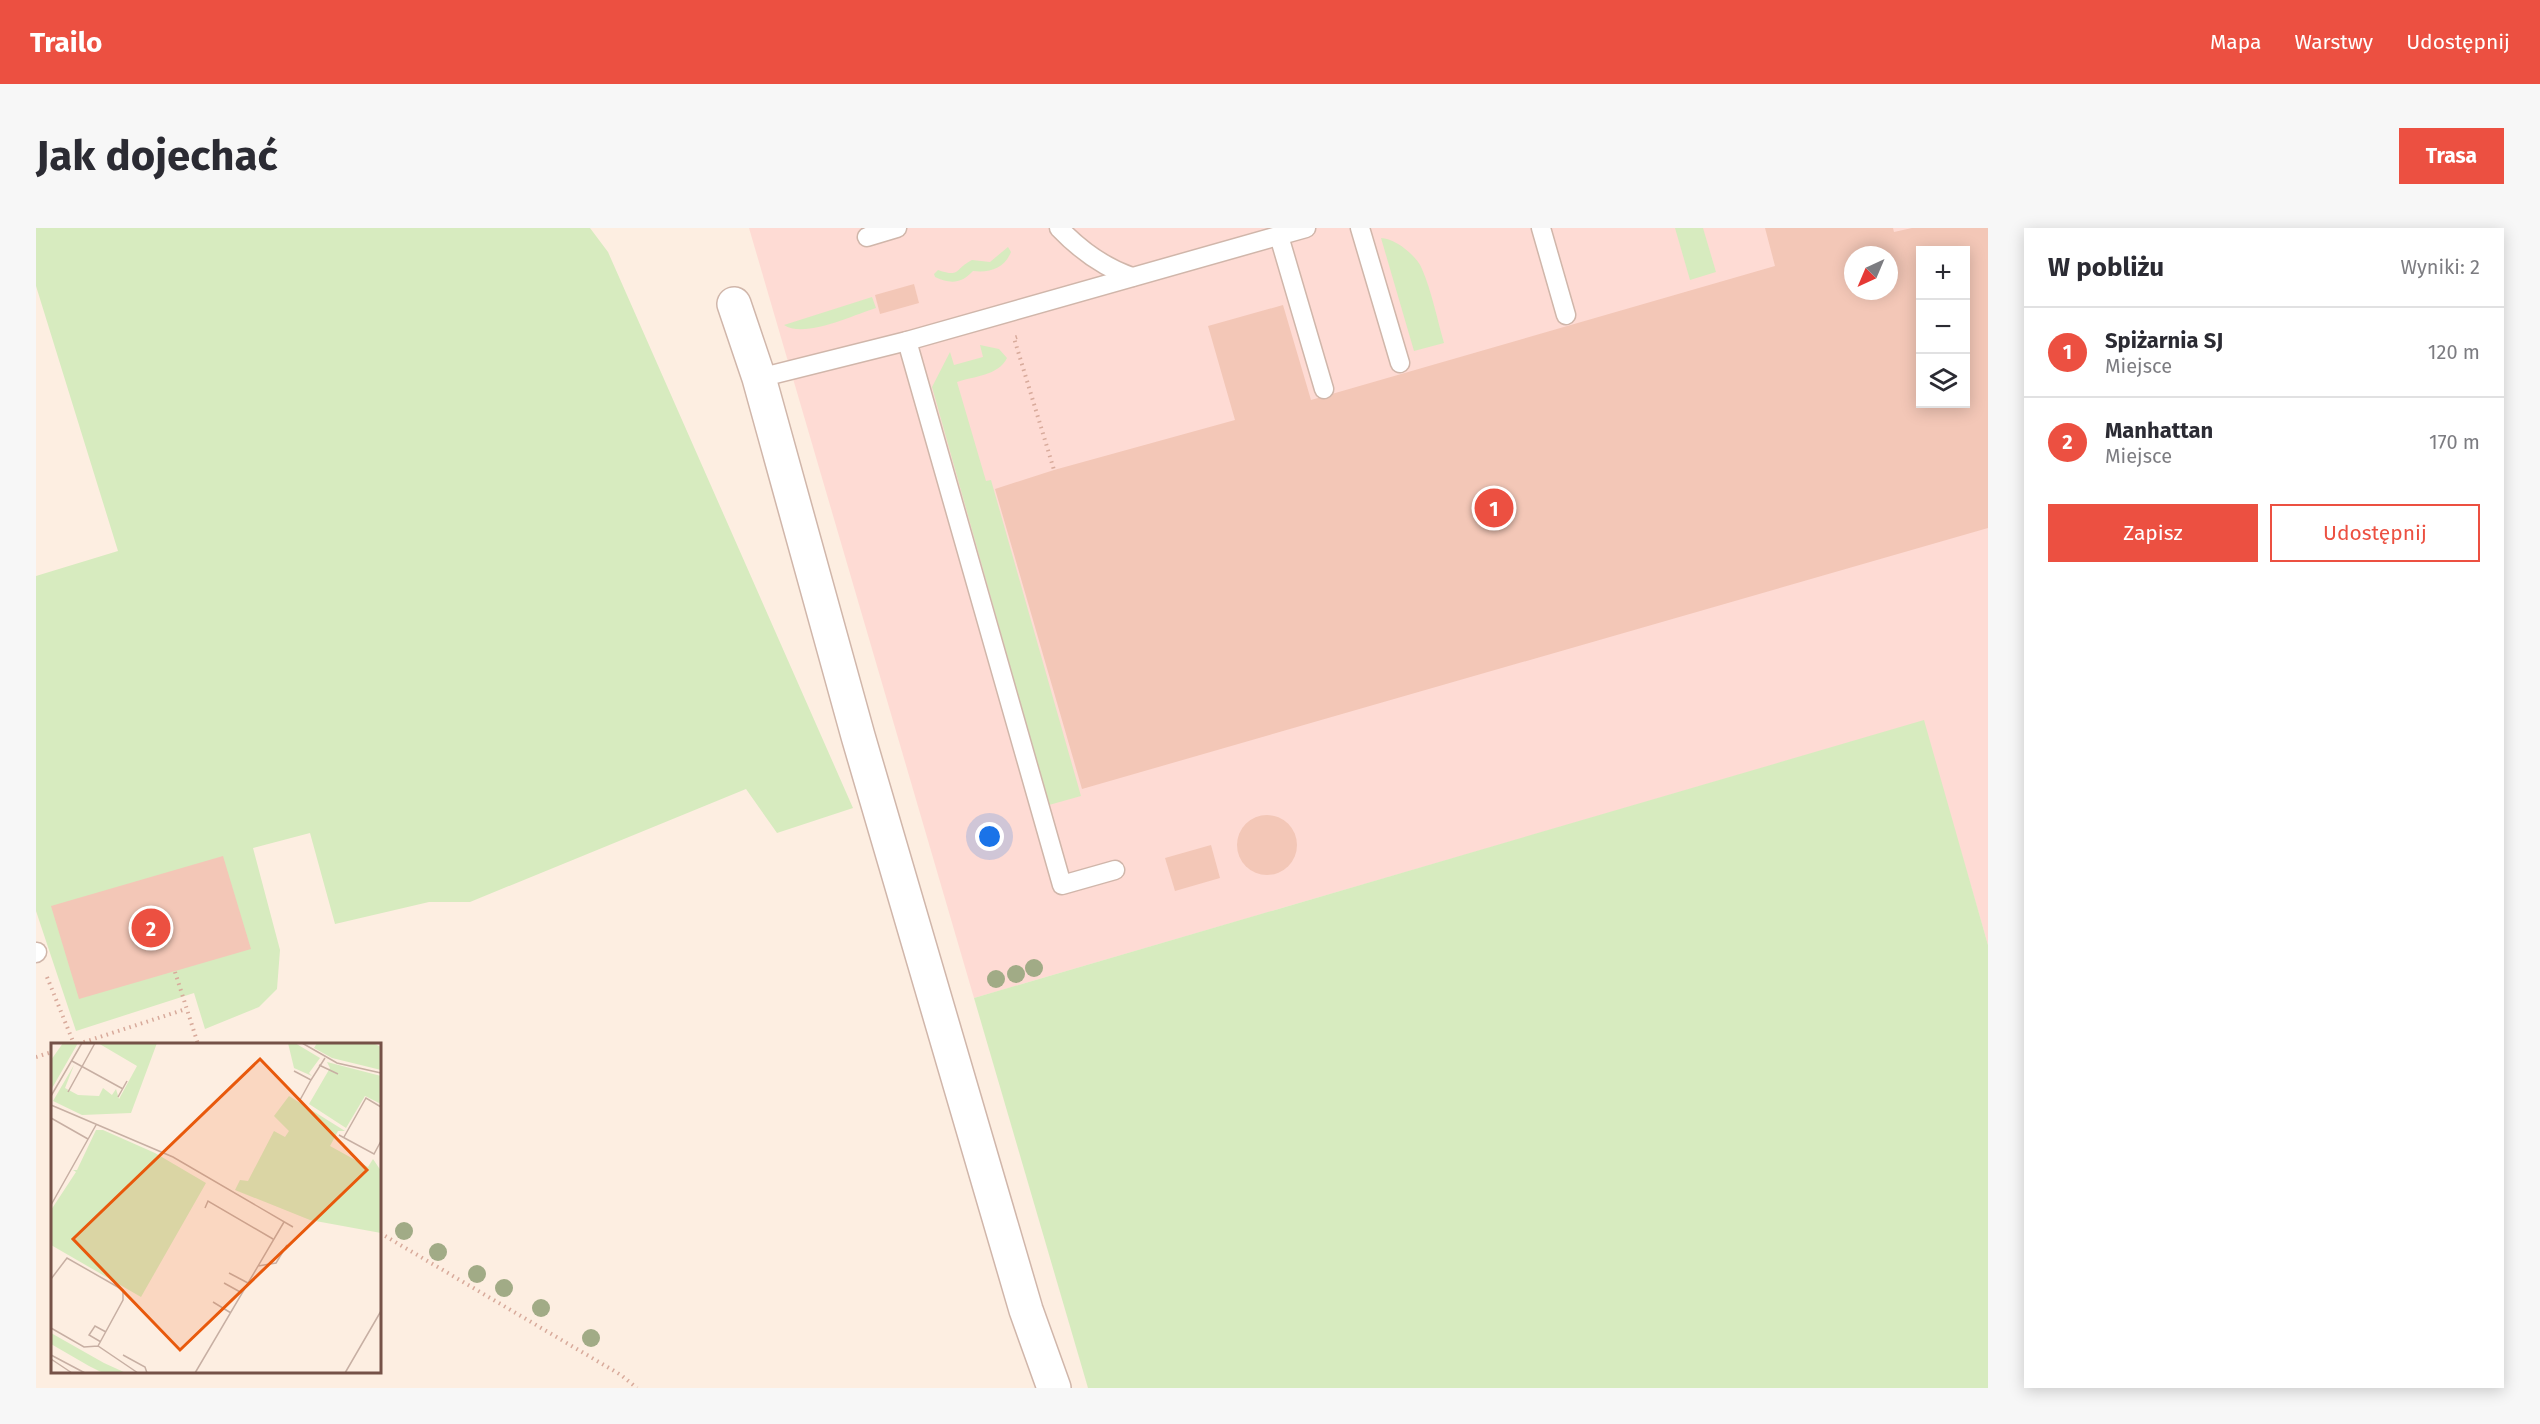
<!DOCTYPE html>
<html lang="pl">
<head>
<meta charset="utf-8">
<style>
  body { margin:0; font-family:"Fira Sans",sans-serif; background:#f7f7f7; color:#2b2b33 }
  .controls { position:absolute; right:18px; top:18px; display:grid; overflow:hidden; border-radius:0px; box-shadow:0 3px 15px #0003 }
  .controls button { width:54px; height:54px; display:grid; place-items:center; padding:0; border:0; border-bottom:2px solid #e1e1e2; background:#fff; color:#2b2b33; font:30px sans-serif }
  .compass { position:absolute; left:1808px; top:18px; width:54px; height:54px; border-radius:50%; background:#fff; box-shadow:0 3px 15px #0003; rotate:224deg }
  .you { position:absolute; left:954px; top:609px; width:21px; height:21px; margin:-15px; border:4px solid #fff; border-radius:50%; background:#1a73e8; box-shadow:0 0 0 9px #1a73e833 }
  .badge { display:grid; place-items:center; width:39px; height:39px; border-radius:50%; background:#ec5041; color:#fff; font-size:20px; font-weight:700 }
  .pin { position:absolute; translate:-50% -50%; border:3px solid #fff; box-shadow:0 2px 6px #0006 }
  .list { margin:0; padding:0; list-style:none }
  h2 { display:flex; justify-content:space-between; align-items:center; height:78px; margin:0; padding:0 24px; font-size:26px }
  h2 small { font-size:20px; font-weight:400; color:#7c7c81 }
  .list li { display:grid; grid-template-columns:39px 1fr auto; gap:18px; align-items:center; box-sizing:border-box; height:90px; padding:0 24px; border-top:2px solid #e1e1e2 }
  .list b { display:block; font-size:22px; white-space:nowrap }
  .list p { margin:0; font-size:20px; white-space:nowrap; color:#7c7c81 }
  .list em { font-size:20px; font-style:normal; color:#7c7c81 }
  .actions { display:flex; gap:12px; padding:18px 24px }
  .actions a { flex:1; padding:14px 0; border:2px solid #ec5041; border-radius:0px; text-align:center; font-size:21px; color:#ec5041 }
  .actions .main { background:#ec5041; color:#fff }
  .icon { flex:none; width:33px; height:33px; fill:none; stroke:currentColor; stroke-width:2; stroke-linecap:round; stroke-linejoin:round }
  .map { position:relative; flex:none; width:1952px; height:1160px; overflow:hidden; border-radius:0px }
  header { display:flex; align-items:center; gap:36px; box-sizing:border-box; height:84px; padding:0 30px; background:#ec5041; color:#fff }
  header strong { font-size:28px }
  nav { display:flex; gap:33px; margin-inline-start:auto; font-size:21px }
  .intro { display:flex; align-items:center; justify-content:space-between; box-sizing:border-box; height:144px; padding:0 36px }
  h1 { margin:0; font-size:42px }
  .button { padding:15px 27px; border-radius:0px; background:#ec5041; color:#fff; font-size:21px; font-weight:700 }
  main { display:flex; gap:36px; padding:0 36px }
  aside { flex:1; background:#fff; border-radius:0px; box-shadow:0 3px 15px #0003 }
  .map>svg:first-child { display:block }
  .commercial { fill:#fedbd4; fill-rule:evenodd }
  .green { fill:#d7ebbf }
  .building { fill:#f3c7b7; fill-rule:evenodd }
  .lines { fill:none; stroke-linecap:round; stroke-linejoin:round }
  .lane-casing { stroke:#d0b6aa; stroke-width:21 }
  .street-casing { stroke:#d0b6aa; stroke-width:36 }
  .path { stroke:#d8aa9b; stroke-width:4; stroke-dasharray:1.5 4.5; stroke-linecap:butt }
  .lane { stroke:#fff; stroke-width:18 }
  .street { stroke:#fff; stroke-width:33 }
  .tree { fill:#a1ab86 }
  .inset-road { fill:none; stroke:#c7afa3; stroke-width:1.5 }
  .view { fill:#e8590c; fill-opacity:0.15; stroke:#e8590c; stroke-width:3 }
  .inset-edge { fill:none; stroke:#755147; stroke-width:3 }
</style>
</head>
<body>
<header>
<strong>Trailo</strong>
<nav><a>Mapa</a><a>Warstwy</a><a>Udostępnij</a></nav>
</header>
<div class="intro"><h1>Jak dojechać</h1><a class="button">Trasa</a></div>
<main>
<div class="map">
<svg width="1952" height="1160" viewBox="0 0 1952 1160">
  <rect width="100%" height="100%" fill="#fdeee1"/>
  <!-- commercial -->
  <path class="commercial" d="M713,0H1952V717L1887,493L938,770ZM1884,22H1930V176H1884ZM1817,27H1853V63H1817Z"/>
  <!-- green -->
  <g class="green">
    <path d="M0,0H554L572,24L817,580L741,605L710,561L434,674H393L299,696L274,605L217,620L244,722L241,761L223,779L169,801L158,765L40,803L0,683V348L82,323L0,58Z"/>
    <path d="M1639,0H1667L1680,44L1654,52Z"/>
    <path d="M1345,10C1359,10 1381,28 1386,41C1396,64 1401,91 1408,115L1378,123Z"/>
    <path d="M972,19L975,24C968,41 953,45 937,43C925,56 914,56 899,49L898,46L902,42C925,50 918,41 936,32L954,34Z"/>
    <path d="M836,69L840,80C817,87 768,111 748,97Z"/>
    <path d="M944,117L963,121L971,130C962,148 938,148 921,154L950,253L955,252L1045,568L1013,577L896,159L914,124L918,137L947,129Z"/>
    <path d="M1888,492L1952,717V1160H1052L938,770Z"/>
  </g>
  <!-- building -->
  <g class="building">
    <path d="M1729,0H1857L1858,4L1876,0H1952V300L1046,561L959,261L1018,242L1199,192L1172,98L1247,77L1275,172L1739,38ZM1884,22H1930V176H1884ZM1817,27H1853V63H1817Z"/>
    <path d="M878,56L883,75L844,86L839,67Z"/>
    <circle cx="1231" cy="617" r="30"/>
    <path d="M1175,617L1184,650L1139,663L1129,630Z"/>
    <path d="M187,628L215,721L43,771L15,678Z"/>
  </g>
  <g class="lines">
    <defs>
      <g id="lane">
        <path d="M1023,0C1045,23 1067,39 1096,49"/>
        <path d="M1324,0L1364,135"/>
        <path d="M1505,0L1530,87"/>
        <path d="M1243,8L1288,161"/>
        <path d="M831,9L861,0"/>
        <path d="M871,113L1026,657L1079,642"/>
        <path d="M723,150L871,113L1270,0"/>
        <path d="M0,725L1,724"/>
      </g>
      <path id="street" d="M698,76L723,150L822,508L990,1082L1018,1160"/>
    </defs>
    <!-- lane casing -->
    <use href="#lane" class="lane-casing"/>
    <!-- street casing -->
    <use href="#street" class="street-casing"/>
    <!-- path -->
    <g class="path">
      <path d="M981,109L978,110L1018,242"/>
      <path d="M139,744L162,816"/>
      <path d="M11,749L38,816"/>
      <path d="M42,816L150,781"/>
      <path d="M0,829L16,824"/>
      <path d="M344,1005L585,1147L601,1160"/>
    </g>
    <!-- lane -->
    <use href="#lane" class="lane"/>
    <!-- street -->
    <use href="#street" class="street"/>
  </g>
  <!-- trees -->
  <g class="tree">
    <circle cx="998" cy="740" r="9"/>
    <circle cx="980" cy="746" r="9"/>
    <circle cx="960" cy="751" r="9"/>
    <circle cx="368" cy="1003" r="9"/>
    <circle cx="402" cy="1024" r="9"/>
    <circle cx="441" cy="1046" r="9"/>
    <circle cx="468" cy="1060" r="9"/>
    <circle cx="505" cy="1080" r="9"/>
    <circle cx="555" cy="1110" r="9"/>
  </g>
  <!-- overview -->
  <g transform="translate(15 815)">
    <rect width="330" height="330" fill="#fdeee1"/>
    <path d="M12,0H27L0,47V17ZM47,0H106L80,70L31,72L2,58L23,22L14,45L27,52L48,53L52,45L61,52L65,46L68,56L86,23ZM237,0H244L269,15L258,30L261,33L243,25ZM266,0H322L330,4V27L281,15L263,5ZM276,19L330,33V61L314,53L295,85L258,61L279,25ZM238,53L294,88H287L279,103L317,124L322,116L330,128V190L259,177L184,147L189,137L197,138L223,88L234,94L238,88L223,73ZM45,87H52L104,110L155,140L90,254L0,202V167L25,129L22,127H26ZM0,290L53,320L75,330H52L38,323L0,301Z" fill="#d7ebbf"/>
    <path class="inset-road" d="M251,0L286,20L330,30M21,18L72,46M268,22L287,31M243,28L260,37L274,15M17,49L44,0M0,53L31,0M67,54L76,38M249,57L260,37M0,62L122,114L242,184M0,75L37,96M288,92L323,111L330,98M293,94L315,55L330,64M0,162L45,82M154,165L157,158L222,196M207,223L225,220L236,202M178,230L197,240M0,236L16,215L72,247V257L47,303M173,240L191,250M162,259L180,270M0,285L33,304L47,303L87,330M50,299L38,292L44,283L55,289M0,312L34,330M72,312L94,324L96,330M0,316L21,330M144,330L233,179M294,330L330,268"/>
    <path class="view" d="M209,16L316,127L129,307L22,196Z"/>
    <rect width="330" height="330" class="inset-edge"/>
  </g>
</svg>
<div class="controls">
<button>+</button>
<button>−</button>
<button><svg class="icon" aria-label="layers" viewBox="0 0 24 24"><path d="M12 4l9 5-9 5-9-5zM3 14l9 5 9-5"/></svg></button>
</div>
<svg class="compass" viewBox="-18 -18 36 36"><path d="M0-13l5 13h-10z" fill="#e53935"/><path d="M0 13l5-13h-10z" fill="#7c7c81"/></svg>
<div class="you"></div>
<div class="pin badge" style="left:1458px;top:280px">1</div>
<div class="pin badge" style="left:115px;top:700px">2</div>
</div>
<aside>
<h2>W pobliżu<small>Wyniki: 2</small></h2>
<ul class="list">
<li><span class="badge">1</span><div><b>Spiżarnia SJ</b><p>Miejsce</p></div><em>120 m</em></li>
<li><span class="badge">2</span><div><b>Manhattan</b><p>Miejsce</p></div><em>170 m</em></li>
</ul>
<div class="actions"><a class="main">Zapisz</a><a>Udostępnij</a></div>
</aside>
</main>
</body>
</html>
